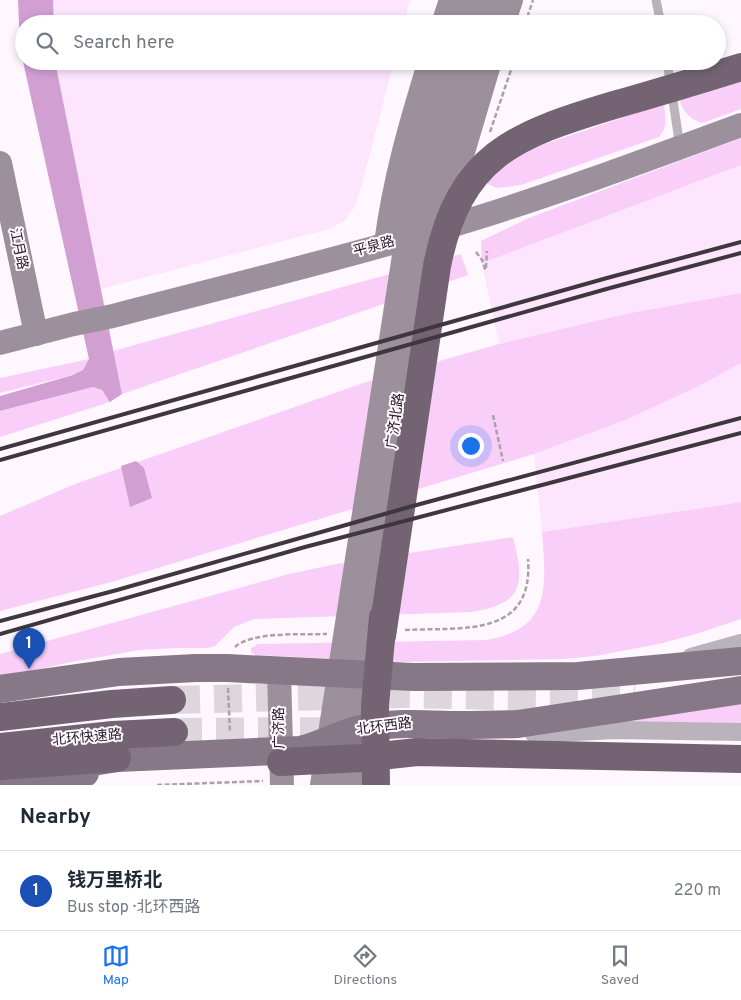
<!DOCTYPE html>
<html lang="en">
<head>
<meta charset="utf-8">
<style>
  body { margin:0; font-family:Overpass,"Noto Sans SC",sans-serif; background:#f6f6f7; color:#1f2937 }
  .you { position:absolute; left:470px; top:445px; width:18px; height:18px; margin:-12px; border:4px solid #fff; border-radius:50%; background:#1a73e8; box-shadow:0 0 0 8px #1a73e833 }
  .badge { display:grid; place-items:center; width:32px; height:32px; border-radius:50%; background:#1a73e8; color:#fff; font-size:16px; font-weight:700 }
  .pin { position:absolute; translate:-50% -41px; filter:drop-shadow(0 1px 2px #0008) }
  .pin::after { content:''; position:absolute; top:26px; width:18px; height:15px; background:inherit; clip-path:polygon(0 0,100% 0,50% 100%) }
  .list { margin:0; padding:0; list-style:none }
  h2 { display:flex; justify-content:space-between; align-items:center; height:65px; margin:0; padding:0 20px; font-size:21px }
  h2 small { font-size:16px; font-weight:400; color:#747a83 }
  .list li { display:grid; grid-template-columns:32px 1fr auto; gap:15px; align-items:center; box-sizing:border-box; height:80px; padding:0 20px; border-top:1px solid #e0e1e3 }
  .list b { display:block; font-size:19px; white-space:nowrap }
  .list p { margin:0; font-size:16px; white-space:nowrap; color:#747a83 }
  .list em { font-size:16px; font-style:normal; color:#747a83 }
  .icon { flex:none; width:28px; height:28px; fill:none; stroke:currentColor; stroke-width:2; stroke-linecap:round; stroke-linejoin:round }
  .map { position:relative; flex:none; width:741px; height:785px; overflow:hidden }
  .search { position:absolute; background:#fff; box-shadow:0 2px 8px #0003; left:15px; right:15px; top:15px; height:55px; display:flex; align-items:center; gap:12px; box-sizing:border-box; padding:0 18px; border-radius:28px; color:#747a83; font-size:19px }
  .sheet { height:145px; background:#fff }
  nav { display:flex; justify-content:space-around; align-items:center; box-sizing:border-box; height:70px; border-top:1px solid #e0e1e3; background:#fff; font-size:14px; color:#747a83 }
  nav a { display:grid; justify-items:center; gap:2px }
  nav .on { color:#1a73e8 }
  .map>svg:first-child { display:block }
  .built { fill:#fee5fe }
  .green { fill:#f9cff9 }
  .water { fill:#d29fd3 }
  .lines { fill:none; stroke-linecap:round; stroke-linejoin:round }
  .highway-tunnel { stroke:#ddd6dd; stroke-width:28; stroke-dasharray:28 14; stroke-linecap:butt }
  .path { stroke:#a9a2a9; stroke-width:2.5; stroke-dasharray:5 2.5; stroke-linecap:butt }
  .lane { stroke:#bbb3bb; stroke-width:9 }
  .street { stroke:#bbb3bb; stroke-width:18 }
  .secondary { stroke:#9c909c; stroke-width:24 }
  .primary { stroke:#867886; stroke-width:28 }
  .highway { stroke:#736373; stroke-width:28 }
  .rail { stroke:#3e383e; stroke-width:4 }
  .labels { text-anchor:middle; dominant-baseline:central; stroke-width:4; stroke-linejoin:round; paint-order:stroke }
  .street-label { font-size:14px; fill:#231d23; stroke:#fef7fe }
</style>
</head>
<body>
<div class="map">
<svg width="741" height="785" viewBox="0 0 741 785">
  <rect width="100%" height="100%" fill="#fef7fe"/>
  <!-- built -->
  <g class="built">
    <path d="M53,0H410L404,24H54Z"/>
    <path d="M55,61H394L360,192L354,208L345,220L329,229L101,289Z"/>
    <path d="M741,138V293L625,314L499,344L482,263L481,241L529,218Z"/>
    <path d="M741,363V502L542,532L534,454L628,419L699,386Z"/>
  </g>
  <!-- green -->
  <g class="green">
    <path d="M741,80V109L702,123C689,119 683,111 679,99Z"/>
    <path d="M663,104C667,116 667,128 659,137L521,185L497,188L488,184L483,165Z"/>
    <path d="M741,138V165L482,263L481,241L529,218Z"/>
    <path d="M461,254L468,275L122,394L113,351Z"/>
    <path d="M741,293V363L699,386L628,419L534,454L115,581L0,611V516L75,484L363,383L499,344L625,314Z"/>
    <path d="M89,359L83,371L73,375L0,393V378Z"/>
    <path d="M93,387C102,388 108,392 110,402L0,437V411Z"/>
    <path d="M741,502V619L699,633L663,643L596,656L563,659L395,662L255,655L251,652V648L258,644L486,640C552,629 546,587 542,532Z"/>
    <path d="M513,537C525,583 524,604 472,612L254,619L234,627L215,646L208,648H176L140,650L71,662L0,678V654L289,574L331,565Z"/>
    <path d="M741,703V725L618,723Z"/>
  </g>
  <!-- water -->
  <g class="water">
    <path d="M18,0H53L54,24H24V61H55L122,394L110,402L102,390L93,387L0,411V396L73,375L83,370L89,359L20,48Z"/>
    <path d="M136,461L144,468L152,498L130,507L121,466Z"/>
  </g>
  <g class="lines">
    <!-- highway-tunnel -->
    <g class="highway-tunnel">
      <path d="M172,700L405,694L635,699"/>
      <path d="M174,732L352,731"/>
    </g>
    <!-- path -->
    <g class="path">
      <path d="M525,24L533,0"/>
      <path d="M490,132L514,61"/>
      <path d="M476,252L482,260L486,272"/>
      <path d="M486,268L487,251"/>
      <path d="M493,415L503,461"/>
      <path d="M405,630C461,627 534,639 528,559"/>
      <path d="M235,647C252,631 303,635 327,634"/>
      <path d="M228,688L230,733"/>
      <path d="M157,785L263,781"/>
    </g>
    <!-- lane -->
    <g class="lane">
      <path d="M656,0L661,24"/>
      <path d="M667,61L680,147"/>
    </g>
    <!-- street -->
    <g class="street">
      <path d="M691,657L741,643"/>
      <path d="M534,734L616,730L741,732"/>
    </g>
    <!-- secondary -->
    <g class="secondary">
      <path d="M443,24L451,0"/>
      <path d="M464,24L472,0"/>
      <path d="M482,24L490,0"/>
      <path d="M503,24L511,0"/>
      <path d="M0,163L36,334"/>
      <path d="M448,212L460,162L490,61"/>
      <path d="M386,244C394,181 411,122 430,61"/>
      <path d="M0,343L74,324L113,316C232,285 352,256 470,220C561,192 651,158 741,125"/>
      <path d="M279,671L282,785"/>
      <path d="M322,785L412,204L428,135L451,61"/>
      <path d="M340,785L429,208L445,140L469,61"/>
      <path d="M358,785L365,739"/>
    </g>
    <!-- primary -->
    <g class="primary">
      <path d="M0,689L119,672L196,668H227L413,677L578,676L741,661"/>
      <path d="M93,762L117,758L300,750C322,745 342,732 365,728C394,722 424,724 453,725C474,725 496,725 518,724L741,690"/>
      <path d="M0,783L85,773"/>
    </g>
    <!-- highway -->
    <g class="highway">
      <path d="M382,636L437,266C459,155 514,135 614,105C656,93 699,80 741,67"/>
      <path d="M0,717L112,704L172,700"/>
      <path d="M0,747L113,735L174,732"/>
      <path d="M281,762L362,758L417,752L741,759"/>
      <path d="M0,766L117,758"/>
      <path d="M376,785L375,705L383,617"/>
    </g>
    <!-- rail -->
    <g class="rail">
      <path d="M0,449L607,278L741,242"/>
      <path d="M0,460L610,288L741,253"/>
      <path d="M0,621L117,590L409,507L741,418"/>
      <path d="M0,634L305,547L741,433"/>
    </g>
  </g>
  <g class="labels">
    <!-- street labels -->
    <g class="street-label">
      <text transform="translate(374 247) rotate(-15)">平泉路</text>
      <text transform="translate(18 249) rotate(78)">江月路</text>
      <text transform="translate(396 421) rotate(-82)">广济北路</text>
      <text transform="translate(384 727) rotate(-7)">北环西路</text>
      <text transform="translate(280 728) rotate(-91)">广济路</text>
      <text transform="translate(87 738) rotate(-5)">北环快速路</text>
    </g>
  </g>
</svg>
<div class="you"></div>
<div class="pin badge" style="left:29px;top:669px;background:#1a4fb4">1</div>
<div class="search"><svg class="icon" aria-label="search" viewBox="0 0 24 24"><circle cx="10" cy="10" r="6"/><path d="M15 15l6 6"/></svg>Search here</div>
</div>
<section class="sheet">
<h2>Nearby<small></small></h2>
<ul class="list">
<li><span class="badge" style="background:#1a4fb4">1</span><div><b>钱万里桥北</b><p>Bus stop · 北环西路</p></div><em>220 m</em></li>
</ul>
</section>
<nav>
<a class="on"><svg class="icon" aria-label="map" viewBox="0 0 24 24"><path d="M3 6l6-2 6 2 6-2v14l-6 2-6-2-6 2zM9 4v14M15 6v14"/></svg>Map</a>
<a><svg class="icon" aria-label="directions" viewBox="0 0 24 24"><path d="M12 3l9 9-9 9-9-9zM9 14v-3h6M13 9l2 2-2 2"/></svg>Directions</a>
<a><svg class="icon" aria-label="saved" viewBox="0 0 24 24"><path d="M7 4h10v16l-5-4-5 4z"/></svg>Saved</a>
</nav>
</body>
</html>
